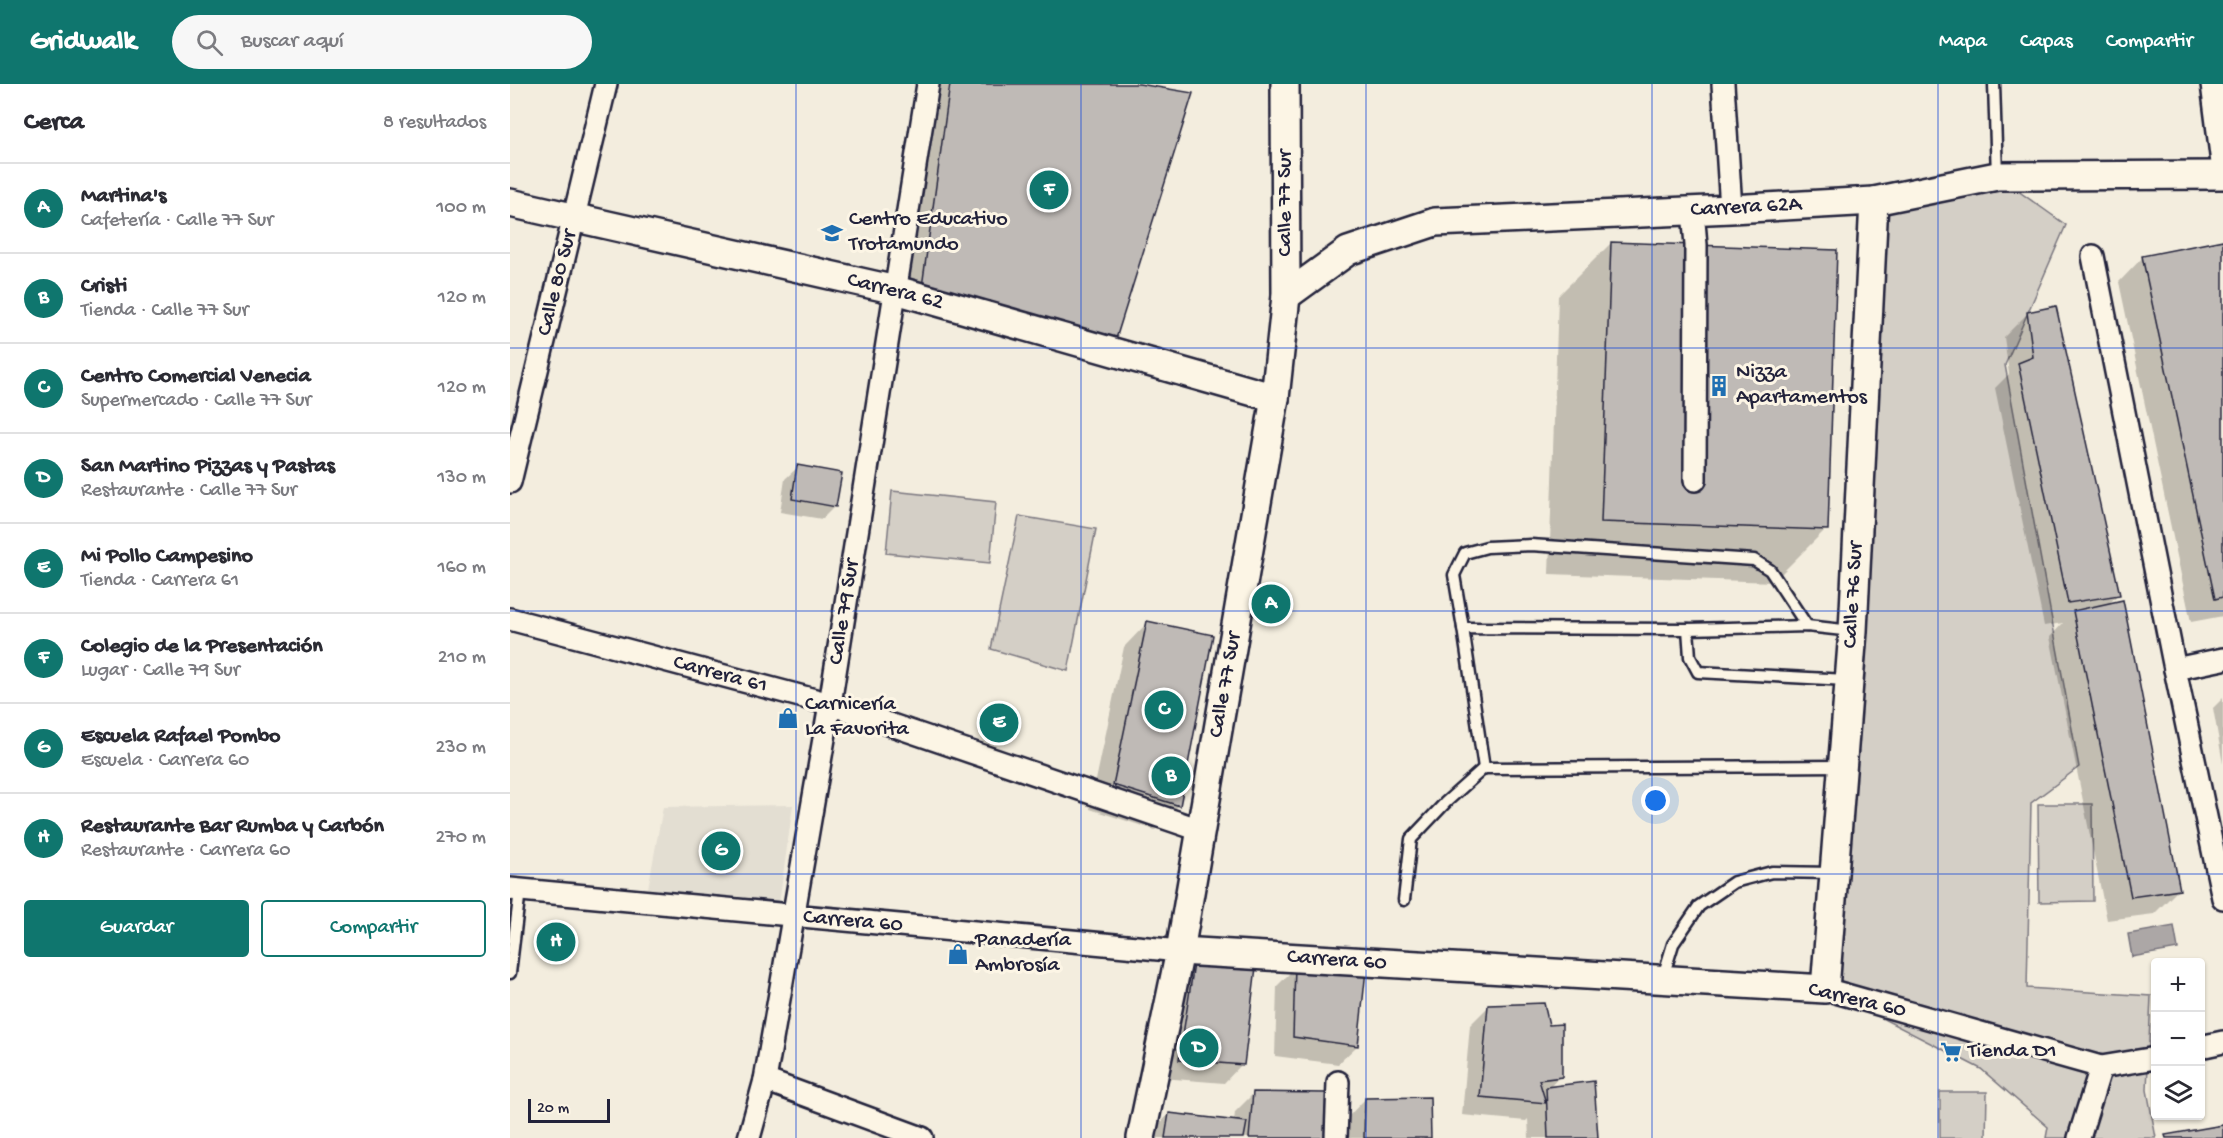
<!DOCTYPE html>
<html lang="es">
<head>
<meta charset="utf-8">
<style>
  body { margin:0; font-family:"Gochi Hand",sans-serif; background:#f7f7f7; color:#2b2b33 }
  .controls { position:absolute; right:18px; bottom:18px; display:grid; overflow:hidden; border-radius:6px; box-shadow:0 2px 4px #0004 }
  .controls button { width:54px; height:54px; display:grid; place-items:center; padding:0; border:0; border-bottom:2px solid #e1e1e2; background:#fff; color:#2b2b33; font:30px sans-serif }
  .scale { position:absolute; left:18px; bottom:15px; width:82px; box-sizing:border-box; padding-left:6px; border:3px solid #22223b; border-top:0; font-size:16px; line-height:21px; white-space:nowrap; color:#22223b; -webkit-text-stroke:4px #fcf5e5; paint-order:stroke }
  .you { position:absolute; left:1146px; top:717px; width:21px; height:21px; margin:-15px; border:4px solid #fff; border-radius:50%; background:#1a73e8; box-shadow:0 0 0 9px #1a73e833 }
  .badge { display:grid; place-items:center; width:39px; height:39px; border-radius:50%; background:#0f766e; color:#fff; font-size:20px; font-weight:700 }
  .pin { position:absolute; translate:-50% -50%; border:3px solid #fff; box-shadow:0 2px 6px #0006 }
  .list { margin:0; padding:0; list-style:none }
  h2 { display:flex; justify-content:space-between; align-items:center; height:78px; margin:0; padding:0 24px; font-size:26px }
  h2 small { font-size:20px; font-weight:400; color:#7c7c81 }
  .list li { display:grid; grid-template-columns:39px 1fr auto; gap:18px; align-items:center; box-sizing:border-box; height:90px; padding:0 24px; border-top:2px solid #e1e1e2 }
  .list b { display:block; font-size:22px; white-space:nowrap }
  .list p { margin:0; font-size:20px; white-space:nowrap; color:#7c7c81 }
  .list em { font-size:20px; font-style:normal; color:#7c7c81 }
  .actions { display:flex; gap:12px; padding:18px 24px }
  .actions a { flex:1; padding:14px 0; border:2px solid #0f766e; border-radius:6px; text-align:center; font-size:21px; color:#0f766e }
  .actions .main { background:#0f766e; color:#fff }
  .icon { flex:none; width:33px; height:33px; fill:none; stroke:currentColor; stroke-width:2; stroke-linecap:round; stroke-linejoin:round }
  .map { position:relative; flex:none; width:1713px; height:1054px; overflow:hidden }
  header { display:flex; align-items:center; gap:36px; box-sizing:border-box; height:84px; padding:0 30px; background:#0f766e; color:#fff }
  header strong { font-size:28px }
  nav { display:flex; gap:33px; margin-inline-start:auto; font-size:21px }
  .search { width:420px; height:54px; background:#f7f7f7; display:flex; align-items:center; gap:15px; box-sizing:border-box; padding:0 21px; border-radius:33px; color:#7c7c81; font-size:22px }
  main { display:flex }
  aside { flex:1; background:#fff }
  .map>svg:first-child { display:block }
  .built { fill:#e3ded2 }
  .green { fill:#d4cfc6; stroke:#7b7880; stroke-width:1.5 }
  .water { fill:#aca7a6; stroke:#75727b; stroke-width:1.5 }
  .shadow { fill:#0003 }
  .building { fill:#bfbab6; stroke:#22223b; stroke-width:1.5 }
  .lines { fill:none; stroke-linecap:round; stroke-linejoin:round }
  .service-casing { stroke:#22223b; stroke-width:15 }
  .minor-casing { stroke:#22223b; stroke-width:26 }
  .tertiary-casing { stroke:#22223b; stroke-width:32 }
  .service { stroke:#fcf5e5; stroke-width:10 }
  .minor { stroke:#fcf5e5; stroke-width:21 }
  .tertiary { stroke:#fcf5e5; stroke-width:27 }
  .grid { fill:none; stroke:#1d4ed8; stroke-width:1.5; stroke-opacity:0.55 }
  .labels { text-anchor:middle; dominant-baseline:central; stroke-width:6; stroke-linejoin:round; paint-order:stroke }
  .street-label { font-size:22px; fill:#22223b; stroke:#fcf5e5 }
  .poi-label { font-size:22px; fill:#22223b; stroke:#fcf5e5; text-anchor:start }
</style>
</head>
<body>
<header>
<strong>Gridwalk</strong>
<div class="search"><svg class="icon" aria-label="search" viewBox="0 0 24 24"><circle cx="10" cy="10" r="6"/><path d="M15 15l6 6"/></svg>Buscar aquí</div>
<nav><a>Mapa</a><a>Capas</a><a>Compartir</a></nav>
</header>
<main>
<aside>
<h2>Cerca<small>8 resultados</small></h2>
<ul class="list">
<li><span class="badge">A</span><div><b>Martina's</b><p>Cafetería · Calle 77 Sur</p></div><em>100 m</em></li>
<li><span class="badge">B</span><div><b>Cristi</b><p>Tienda · Calle 77 Sur</p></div><em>120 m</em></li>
<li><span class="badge">C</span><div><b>Centro Comercial Venecia</b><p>Supermercado · Calle 77 Sur</p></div><em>120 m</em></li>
<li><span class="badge">D</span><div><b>San Martino Pizzas y Pastas</b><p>Restaurante · Calle 77 Sur</p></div><em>130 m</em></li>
<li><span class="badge">E</span><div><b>Mi Pollo Campesino</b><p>Tienda · Carrera 61</p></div><em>160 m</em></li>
<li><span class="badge">F</span><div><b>Colegio de la Presentación</b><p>Lugar · Calle 79 Sur</p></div><em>210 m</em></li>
<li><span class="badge">G</span><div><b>Escuela Rafael Pombo</b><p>Escuela · Carrera 60</p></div><em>230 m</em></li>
<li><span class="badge">H</span><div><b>Restaurante Bar Rumba y Carbón</b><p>Restaurante · Carrera 60</p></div><em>270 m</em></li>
</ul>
<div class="actions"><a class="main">Guardar</a><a>Compartir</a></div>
</aside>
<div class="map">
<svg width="1713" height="1054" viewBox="0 0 1713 1054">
  <rect width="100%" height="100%" fill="#f3edde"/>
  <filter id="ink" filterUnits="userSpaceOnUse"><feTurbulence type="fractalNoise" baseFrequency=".0167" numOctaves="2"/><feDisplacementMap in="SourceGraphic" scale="12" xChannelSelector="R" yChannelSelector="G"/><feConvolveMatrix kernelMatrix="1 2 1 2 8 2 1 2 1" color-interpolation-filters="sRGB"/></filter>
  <g filter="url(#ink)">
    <!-- built -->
    <path class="built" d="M283,721L269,820L137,810L153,723Z"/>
    <!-- green -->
    <g class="green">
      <path d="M1487,92L1556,141L1495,281L1569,683L1521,719L1517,904L1641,912L1637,1006L1646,1054H1536L1538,1043L1471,985L1315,905L1364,117Z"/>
      <path d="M382,407L486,418L480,479L376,469Z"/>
      <path d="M509,432L586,445L558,587L481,565Z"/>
      <path d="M1528,720H1582L1583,817L1529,818Z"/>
      <path d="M1430,1008H1477L1476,1054H1430Z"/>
    </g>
    <!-- water -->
    <path class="water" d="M1664,842L1668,865L1622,873L1618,850Z"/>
    <!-- shadow -->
    <g class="shadow">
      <path d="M425,0H620L394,222Z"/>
      <path d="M1713,157V532L1681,538L1609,198L1633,173Z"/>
      <path d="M1101,159L1316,445L1263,498L1039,490L1048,212Z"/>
      <path d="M1518,229L1608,510L1598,521L1668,806L1644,830L1597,836L1540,553L1553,539L1534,542L1485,304L1499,290L1494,253Z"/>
      <path d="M288,383L324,423L312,435L270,428L275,395Z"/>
      <path d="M638,538L669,721L645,746L580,725L614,563Z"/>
      <path d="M1713,614V680L1703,624Z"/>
      <path d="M685,882L732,980L714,999L652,994L666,900Z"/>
      <path d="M786,883L847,962L828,980L765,972L767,902Z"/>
      <path d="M979,922L1050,992L1039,1004L1086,1054H1019L1018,1035L1016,1037L952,1031L960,941Z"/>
      <path d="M744,1009L813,1054H640L641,1049L659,1030L724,1038L725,1028Z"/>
      <path d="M855,1015L920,1054H836L837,1034Z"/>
    </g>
    <!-- building -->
    <g class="building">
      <path d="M440,0H629L683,9L605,258L412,203Z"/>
      <path d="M1713,156V513L1705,515L1632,172Z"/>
      <path d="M1101,158L1327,166L1318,446L1091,438Z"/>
      <path d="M1546,222L1610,511L1558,519L1508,279L1523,273L1517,228Z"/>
      <path d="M287,381L332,389L326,423L282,415Z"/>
      <path d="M1613,516L1670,806L1621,813L1563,527Z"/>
      <path d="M637,537L703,551L670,722L603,701Z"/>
      <path d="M684,880L746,883L734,981L669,976Z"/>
      <path d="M785,881L856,886L848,962L783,953Z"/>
      <path d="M1034,919L1039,941L1052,940V993L1029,996L1036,1019L970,1013L978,921Z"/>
      <path d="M1084,997L1088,1054H1038L1036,1003Z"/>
      <path d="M743,1008L816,1009L815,1054H739Z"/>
      <path d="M920,1013L921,1054H854L855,1014Z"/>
      <path d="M659,1029L737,1038L734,1054H655Z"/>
      <path d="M1713,1041V1054H1656L1655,1051Z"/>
    </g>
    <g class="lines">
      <defs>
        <g id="service">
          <path d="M1484,0L1487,92"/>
          <path d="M953,544L944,491L955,469L977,463L1021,461L1244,476L1260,486L1297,542"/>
          <path d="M1337,596L1188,588L1180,573L1178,545L1297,542L1342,547"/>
          <path d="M974,684L953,544L1178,545"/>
          <path d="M894,816L901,755L936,718L974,684L1333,682"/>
          <path d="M0,889L10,806"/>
          <path d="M1152,896L1163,860L1189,822L1224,798L1262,788L1324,789"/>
        </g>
        <g id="minor">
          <path d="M1213,0L1221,125"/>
          <path d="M1702,0L1713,87"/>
          <path d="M1183,127L1186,161L1185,396"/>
          <path d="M1583,172L1665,585L1713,814"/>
          <path d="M0,398L96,0"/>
          <path d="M0,535L320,620L690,746"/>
          <path d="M1665,585L1713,575"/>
          <path d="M0,805L670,867"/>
          <path d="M1315,905L1591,983L1646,974"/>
          <path d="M1690,963L1713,958"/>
          <path d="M255,996L412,1054"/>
          <path d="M239,1054L255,996L320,620L418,0"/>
          <path d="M826,1054L828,998"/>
          <path d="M1569,1054L1591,983"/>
        </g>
        <g id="tertiary">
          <path d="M0,119L386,206L765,314"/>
          <path d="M776,212L838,167L925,138L1221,125L1364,117L1487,92L1713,91"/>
          <path d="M670,867L1315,905L1343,547L1364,117"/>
          <path d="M631,1054L670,867L765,314L776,212L775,0"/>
        </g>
      </defs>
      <!-- service casing -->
      <use href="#service" class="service-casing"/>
      <!-- minor casing -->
      <use href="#minor" class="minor-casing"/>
      <!-- tertiary casing -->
      <use href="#tertiary" class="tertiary-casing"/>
      <!-- service -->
      <use href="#service" class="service"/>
      <!-- minor -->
      <use href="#minor" class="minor"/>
      <!-- tertiary -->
      <use href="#tertiary" class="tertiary"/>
    </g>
  </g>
  <!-- grid -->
  <path class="grid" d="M286,0V1054M571,0V1054M856,0V1054M1142,0V1054M1428,0V1054M0,264H1713M0,527H1713M0,790H1713"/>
  <!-- icons -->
  <defs>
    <symbol id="school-bare" viewBox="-9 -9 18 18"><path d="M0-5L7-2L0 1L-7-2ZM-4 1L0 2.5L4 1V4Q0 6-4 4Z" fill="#1f6fb2" stroke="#fcf5e5" stroke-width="2.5" paint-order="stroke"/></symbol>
    <symbol id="building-bare" viewBox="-9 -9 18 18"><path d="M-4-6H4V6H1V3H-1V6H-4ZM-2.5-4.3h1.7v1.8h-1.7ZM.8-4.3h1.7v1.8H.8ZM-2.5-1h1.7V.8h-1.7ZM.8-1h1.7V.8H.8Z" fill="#1f6fb2" stroke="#fcf5e5" stroke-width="2.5" paint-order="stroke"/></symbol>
    <symbol id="shop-bare" viewBox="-9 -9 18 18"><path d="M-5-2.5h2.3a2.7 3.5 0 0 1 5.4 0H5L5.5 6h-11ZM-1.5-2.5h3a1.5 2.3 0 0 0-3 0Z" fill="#1f6fb2" stroke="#fcf5e5" stroke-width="2.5" paint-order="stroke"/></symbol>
    <symbol id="supermarket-bare" viewBox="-9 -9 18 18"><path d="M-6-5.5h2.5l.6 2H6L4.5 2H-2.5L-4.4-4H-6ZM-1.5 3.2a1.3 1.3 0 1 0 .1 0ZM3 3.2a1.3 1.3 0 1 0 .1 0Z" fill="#1f6fb2" stroke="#fcf5e5" stroke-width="2.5" paint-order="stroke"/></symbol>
  </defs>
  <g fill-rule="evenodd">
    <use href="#school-bare" x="307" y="134" width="30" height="30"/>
    <use href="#building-bare" x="1194" y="287" width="30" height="30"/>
    <use href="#shop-bare" x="263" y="619" width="30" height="30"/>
    <use href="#shop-bare" x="433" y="855" width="30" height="30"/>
    <use href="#supermarket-bare" x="1426" y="953" width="30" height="30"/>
  </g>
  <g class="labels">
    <!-- street labels -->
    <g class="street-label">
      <text transform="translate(776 119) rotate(-90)">Calle 77 Sur</text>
      <text transform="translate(1236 124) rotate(-3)">Carrera 62A</text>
      <text transform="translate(48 199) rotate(-76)">Calle 80 Sur</text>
      <text transform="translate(385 208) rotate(14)">Carrera 62</text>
      <text transform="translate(1344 511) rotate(-87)">Calle 76 Sur</text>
      <text transform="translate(335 528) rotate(-81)">Calle 79 Sur</text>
      <text transform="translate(210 591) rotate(15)">Carrera 61</text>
      <text transform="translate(716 601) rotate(-80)">Calle 77 Sur</text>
      <text transform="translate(343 838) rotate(5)">Carrera 60</text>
      <text transform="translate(827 877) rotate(4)">Carrera 60</text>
      <text transform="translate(1347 917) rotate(13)">Carrera 60</text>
    </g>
    <!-- poi labels -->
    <g class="poi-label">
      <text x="339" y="136">Centro Educativo<tspan x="339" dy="25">Trotamundo</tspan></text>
      <text x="1226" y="289">Nizza<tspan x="1226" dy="25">Apartamentos</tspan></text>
      <text x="295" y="621">Carnicería<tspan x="295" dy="25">La Favorita</tspan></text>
      <text x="465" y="857">Panadería<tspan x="465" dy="25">Ambrosía</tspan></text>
      <text x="1458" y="968">Tienda D1</text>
    </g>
  </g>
</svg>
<div class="controls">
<button>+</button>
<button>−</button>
<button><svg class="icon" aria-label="layers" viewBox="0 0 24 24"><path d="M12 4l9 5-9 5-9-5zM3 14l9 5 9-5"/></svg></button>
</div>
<div class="scale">20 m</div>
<div class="you"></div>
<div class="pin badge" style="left:761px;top:520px">A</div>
<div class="pin badge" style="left:661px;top:692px">B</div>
<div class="pin badge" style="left:654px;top:626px">C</div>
<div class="pin badge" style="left:689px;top:964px">D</div>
<div class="pin badge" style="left:489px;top:639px">E</div>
<div class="pin badge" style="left:539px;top:106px">F</div>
<div class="pin badge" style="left:211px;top:767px">G</div>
<div class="pin badge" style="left:46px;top:858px">H</div>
</div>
</main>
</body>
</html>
